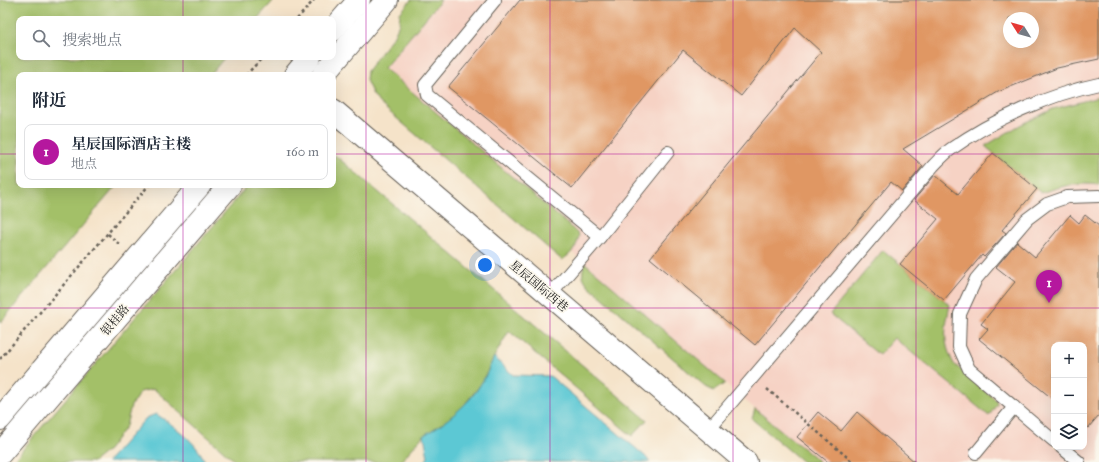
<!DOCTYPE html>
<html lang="zh">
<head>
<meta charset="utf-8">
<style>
  body { margin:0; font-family:"IM FELL Great Primer","Noto Serif SC",serif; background:#f6f6f7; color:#1f2937 }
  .controls { position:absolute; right:12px; bottom:12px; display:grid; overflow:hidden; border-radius:8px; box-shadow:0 4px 16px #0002 }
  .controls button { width:36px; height:36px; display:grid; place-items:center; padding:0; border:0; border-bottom:1px solid #e0e1e3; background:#fff; color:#1f2937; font:20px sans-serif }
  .compass { position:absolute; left:1003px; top:12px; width:36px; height:36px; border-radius:50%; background:#fff; box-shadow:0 4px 16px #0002; rotate:307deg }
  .you { position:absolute; left:485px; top:265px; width:14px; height:14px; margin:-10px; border:3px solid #fff; border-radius:50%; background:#1a73e8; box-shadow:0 0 0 6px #1a73e833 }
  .badge { display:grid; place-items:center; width:26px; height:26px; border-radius:50%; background:#b5179e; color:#fff; font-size:13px; font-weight:700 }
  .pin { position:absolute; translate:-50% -33px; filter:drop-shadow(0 1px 2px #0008) }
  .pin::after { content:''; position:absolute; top:21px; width:14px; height:12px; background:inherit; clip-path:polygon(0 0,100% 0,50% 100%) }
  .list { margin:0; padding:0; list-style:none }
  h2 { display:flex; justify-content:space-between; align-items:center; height:52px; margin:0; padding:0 16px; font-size:17px }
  h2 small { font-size:13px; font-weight:400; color:#747a83 }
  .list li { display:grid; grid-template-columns:26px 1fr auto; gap:12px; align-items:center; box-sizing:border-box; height:56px; margin:0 8px 8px; padding:0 8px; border:1px solid #e0e1e3; border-radius:8px }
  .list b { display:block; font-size:15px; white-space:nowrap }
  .list p { margin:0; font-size:13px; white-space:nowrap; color:#747a83 }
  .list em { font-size:13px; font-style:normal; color:#747a83 }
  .icon { flex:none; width:22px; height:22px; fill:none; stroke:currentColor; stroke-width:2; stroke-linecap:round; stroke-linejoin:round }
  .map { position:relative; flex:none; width:1099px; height:462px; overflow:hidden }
  .search { position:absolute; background:#fff; box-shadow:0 4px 16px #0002; left:16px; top:16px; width:320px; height:44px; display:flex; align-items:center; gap:10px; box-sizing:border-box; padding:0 14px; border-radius:8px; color:#747a83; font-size:15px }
  .panel { position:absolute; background:#fff; box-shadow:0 4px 16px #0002; left:16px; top:72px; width:320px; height:116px; border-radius:8px }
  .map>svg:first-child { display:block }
  .built { fill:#f6d2c4; fill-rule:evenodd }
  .green { fill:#a3c067; stroke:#606e42 }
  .water { fill:#5cc8d4; stroke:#3c7278 }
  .building { fill:#e09764; fill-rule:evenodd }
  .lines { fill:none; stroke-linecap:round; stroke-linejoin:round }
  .lane-casing { stroke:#686259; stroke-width:14 }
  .street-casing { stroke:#686259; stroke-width:24 }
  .secondary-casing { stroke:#686259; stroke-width:24 }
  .path { stroke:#686259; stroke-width:2.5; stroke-dasharray:3 3; stroke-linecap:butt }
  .lane { stroke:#fff; stroke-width:12 }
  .street { stroke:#fff; stroke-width:22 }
  .secondary { stroke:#fff; stroke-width:22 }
  .grid { fill:none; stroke:#b5179e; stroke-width:1; stroke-opacity:0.55 }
  .labels { text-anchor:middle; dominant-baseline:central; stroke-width:3.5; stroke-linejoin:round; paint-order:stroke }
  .street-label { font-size:12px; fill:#1c1c1c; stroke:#fbf7ec }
</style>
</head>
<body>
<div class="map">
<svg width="1099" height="462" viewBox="0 0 1099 462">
  <rect width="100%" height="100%" fill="#fbf7ec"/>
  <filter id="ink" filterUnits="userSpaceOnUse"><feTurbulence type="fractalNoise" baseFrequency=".025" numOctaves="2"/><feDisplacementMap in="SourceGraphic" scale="8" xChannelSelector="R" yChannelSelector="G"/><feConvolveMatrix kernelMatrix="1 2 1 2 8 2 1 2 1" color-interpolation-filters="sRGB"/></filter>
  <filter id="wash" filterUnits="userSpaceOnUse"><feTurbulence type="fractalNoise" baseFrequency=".012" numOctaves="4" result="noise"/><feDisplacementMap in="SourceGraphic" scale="16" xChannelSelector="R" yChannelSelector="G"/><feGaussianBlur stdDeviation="0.9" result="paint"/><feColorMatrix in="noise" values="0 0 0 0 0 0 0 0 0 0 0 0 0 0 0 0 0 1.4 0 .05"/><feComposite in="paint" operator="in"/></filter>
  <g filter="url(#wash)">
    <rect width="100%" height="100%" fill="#f5e3c9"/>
    <!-- built -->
    <path class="built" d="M441,0H1099V462H817L373,82ZM1009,18H1033V42H1009ZM1054,345H1084V447H1054Z"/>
    <!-- green -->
    <g class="green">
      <path d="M0,0H274L257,19H19V57H225L210,75H19V185H117L0,323Z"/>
      <path d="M411,0H441L384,68L571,227L579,235C577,248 572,253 562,260L379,103L372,93L366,80L367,71L394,35L399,24L400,13Z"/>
      <path d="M1099,97V185C1078,182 1061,186 1041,193L985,146L1020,125L1053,109Z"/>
      <path d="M333,155L336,156L647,420L632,436L509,331L494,357L482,383L461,409L442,424L424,435L400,462H276L274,460L272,462H236L154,389L140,392L131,406L126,426L108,450L93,462H12L248,185H333Z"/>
      <path d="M883,250L950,305C945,328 942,342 954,364L996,400L997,404L989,416L894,338L879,355L830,314Z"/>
      <path d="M585,263L725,383L714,391L706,387L588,285C582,277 581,273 585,263Z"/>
      <path d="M755,409L820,462H803L752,419Z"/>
    </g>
    <!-- water -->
    <g class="water">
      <path d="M494,357L513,375L550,376L645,456L650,462H425L428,457L424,435C446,422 469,405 482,382C487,374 490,365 494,357Z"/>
      <path d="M156,414C173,425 198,443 205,462H107L146,418Z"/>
    </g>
    <g id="blocks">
      <!-- building -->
      <g class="building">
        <path d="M520,0H1099V59L1057,68L998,92L903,149L923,166L902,191L891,182L755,345L650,258L821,52L795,28L741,96L683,50L572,188L448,87ZM1009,18H1033V42H1009Z"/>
        <path d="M993,153L1037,189L1002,230L1006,233L984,257L982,255L944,300L900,264L938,219L914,200L935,175L958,194Z"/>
        <path d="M1070,215L1079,223L1085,215L1099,226V415L1088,428L1084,424V345H1054V400L979,339L988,329L981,324L1015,282L996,267L1017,242L1035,257Z"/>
        <path d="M818,412L841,431L857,412L915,462H828L797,437Z"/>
      </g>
    </g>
  </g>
  <g filter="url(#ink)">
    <use href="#blocks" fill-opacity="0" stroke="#686259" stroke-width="1"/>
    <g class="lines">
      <defs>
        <g id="lane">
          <path d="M495,0L425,85L427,95L600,237"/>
          <path d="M550,295L600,237L668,152"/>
          <path d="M708,430L933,166C939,160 944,154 951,149C992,120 1050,94 1099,84"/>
          <path d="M1054,441L969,369L959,347L960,314L976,279L1027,219L1047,204L1067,197L1099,196"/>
          <path d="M1061,447L1079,462"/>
          <path d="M976,453L1014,407"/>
        </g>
        <path id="street" d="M333,110L746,462"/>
        <g id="secondary">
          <path d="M333,30L359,0"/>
          <path d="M295,75L310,57"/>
          <path d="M323,75L387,0"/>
          <path d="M0,419L200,185"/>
          <path d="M0,454L230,185"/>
        </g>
      </defs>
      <!-- lane casing -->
      <use href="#lane" class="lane-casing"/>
      <!-- street casing -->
      <use href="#street" class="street-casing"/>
      <!-- secondary casing -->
      <use href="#secondary" class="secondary-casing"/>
      <!-- path -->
      <g class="path">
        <path d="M297,19L314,0"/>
        <path d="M246,75L263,57"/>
        <path d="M108,234L119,244"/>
        <path d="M0,359L149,185"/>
        <path d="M767,389L853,462"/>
      </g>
      <!-- lane -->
      <use href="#lane" class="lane"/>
      <!-- street -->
      <use href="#street" class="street"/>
      <!-- secondary -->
      <use href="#secondary" class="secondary"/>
    </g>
  </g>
  <!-- grid -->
  <path class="grid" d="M183,0V19M366,0V462M550,0V462M733,0V462M916,0V462M183,57V75M0,154H19M333,154H1099M183,185V462M0,308H1099"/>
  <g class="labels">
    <!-- street labels -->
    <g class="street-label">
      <text transform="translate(539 286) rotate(40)">星辰国际西巷</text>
      <text transform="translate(115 320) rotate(-50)">银桂路</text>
    </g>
  </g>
</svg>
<div class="controls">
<button>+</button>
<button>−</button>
<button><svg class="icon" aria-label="layers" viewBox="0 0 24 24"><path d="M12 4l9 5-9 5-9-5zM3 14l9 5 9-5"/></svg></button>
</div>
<svg class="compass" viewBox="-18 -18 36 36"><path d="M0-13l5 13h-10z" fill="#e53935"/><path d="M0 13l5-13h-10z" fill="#747a83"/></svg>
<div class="you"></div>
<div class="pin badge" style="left:1049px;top:303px">1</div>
<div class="search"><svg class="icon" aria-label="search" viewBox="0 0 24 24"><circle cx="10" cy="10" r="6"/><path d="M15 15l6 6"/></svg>搜索地点</div>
<section class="panel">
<h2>附近<small></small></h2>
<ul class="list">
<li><span class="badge">1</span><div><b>星辰国际酒店主楼</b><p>地点</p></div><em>160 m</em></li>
</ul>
</section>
</div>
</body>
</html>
